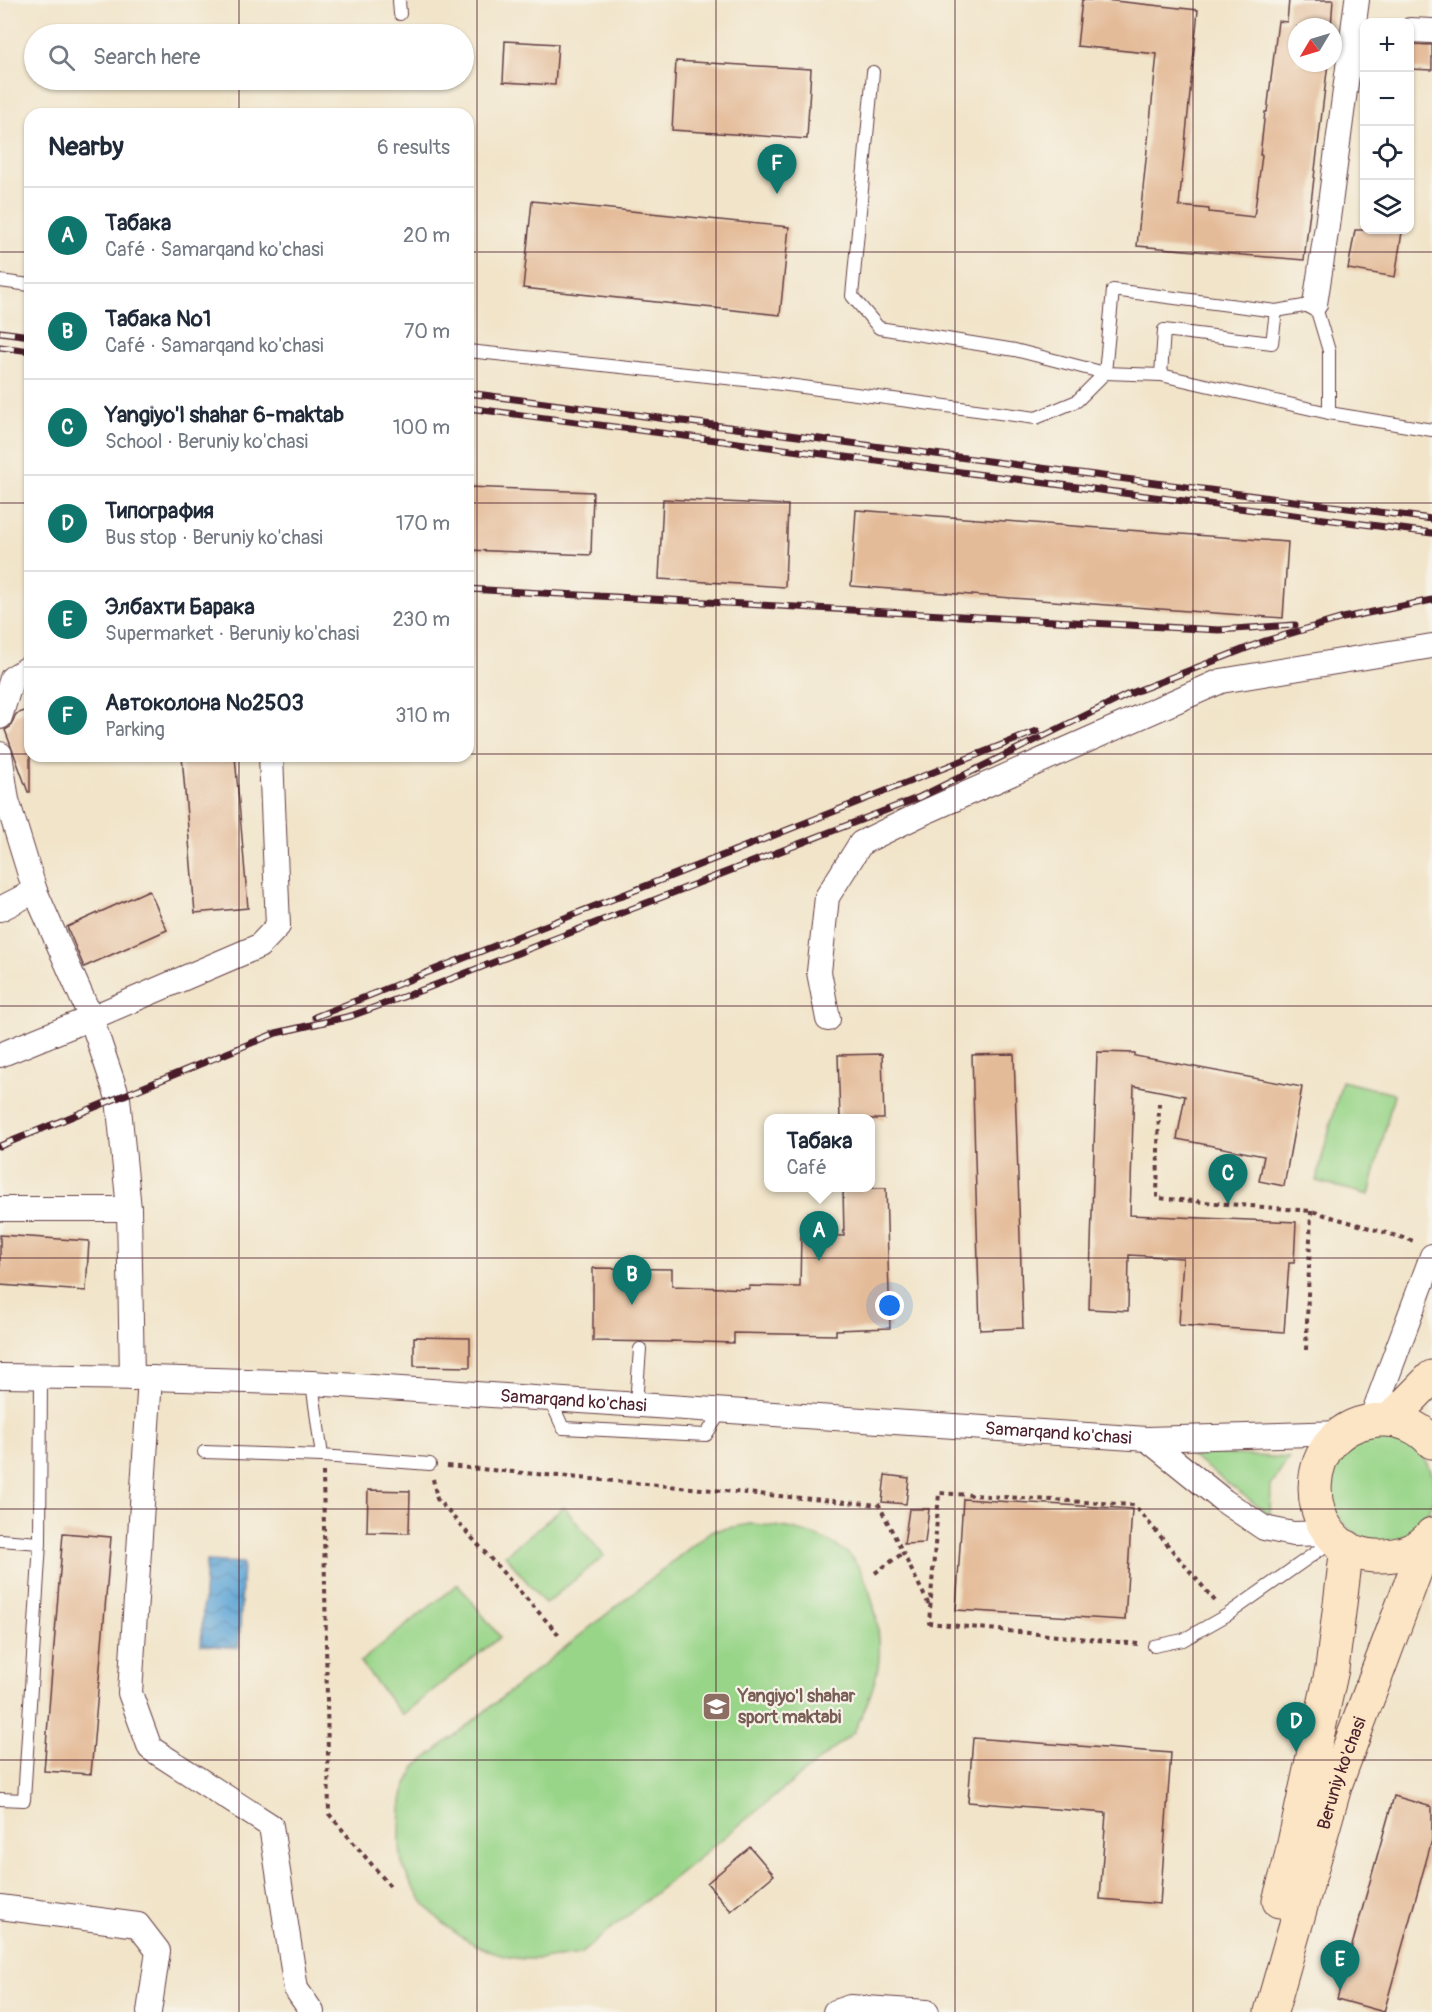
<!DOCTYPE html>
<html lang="en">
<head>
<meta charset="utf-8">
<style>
  body { margin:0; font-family:Pangolin,sans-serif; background:#f6f6f7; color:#1f2937 }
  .controls { position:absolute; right:18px; top:18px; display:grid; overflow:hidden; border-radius:12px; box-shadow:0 2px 4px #0004 }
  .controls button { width:54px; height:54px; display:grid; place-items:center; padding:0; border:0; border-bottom:2px solid #e0e1e3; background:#fff; color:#1f2937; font:30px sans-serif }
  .compass { position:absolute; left:1288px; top:18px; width:54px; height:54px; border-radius:50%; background:#fff; box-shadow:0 2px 4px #0004; rotate:232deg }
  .you { position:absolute; left:890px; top:1306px; width:21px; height:21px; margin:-15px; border:4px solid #fff; border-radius:50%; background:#1a73e8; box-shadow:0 0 0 9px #1a73e833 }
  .badge { display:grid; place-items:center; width:39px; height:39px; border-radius:50%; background:#0f766e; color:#fff; font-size:20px; font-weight:700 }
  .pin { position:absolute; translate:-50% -50px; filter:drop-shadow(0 2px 3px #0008) }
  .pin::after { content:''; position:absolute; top:32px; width:21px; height:18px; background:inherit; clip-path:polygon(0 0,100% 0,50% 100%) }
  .popup { position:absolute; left:764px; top:1114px; width:111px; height:78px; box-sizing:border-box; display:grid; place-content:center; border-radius:12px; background:#fff; filter:drop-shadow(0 2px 4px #0005); font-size:20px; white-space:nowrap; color:#747a83 }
  .popup b { font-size:22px; color:#1f2937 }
  .popup::after { content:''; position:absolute; left:50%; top:100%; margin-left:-12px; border:12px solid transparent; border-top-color:#fff }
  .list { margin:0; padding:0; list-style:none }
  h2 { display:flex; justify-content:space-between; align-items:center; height:78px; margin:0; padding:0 24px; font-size:26px }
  h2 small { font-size:20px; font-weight:400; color:#747a83 }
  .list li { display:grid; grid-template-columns:39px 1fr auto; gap:18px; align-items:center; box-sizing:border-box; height:96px; padding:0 24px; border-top:2px solid #e0e1e3 }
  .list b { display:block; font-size:22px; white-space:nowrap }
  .list p { margin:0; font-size:20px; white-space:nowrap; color:#747a83 }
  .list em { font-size:20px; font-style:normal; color:#747a83 }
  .icon { flex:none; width:33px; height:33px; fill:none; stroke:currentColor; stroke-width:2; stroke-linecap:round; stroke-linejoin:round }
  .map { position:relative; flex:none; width:1432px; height:2012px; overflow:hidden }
  .search { position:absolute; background:#fff; box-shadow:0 2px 4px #0004; left:24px; top:24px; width:450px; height:66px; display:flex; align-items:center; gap:15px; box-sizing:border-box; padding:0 21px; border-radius:33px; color:#747a83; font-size:22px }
  .panel { position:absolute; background:#fff; box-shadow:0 2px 4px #0004; left:24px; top:108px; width:450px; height:654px; border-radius:18px }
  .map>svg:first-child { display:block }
  .grass { fill:#99d589; stroke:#727a5a; stroke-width:1.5 }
  .water { fill:url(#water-waves); stroke:#556280; stroke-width:1.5 }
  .building { fill:#e4bb99 }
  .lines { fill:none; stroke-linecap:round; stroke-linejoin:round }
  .lane-casing { stroke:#633d43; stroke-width:14 }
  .street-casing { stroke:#633d43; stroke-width:26 }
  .secondary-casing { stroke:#633d43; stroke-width:35 }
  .path { stroke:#633d43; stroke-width:4; stroke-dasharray:4.5 4.5; stroke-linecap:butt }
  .lane { stroke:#fff; stroke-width:12 }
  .street { stroke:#fff; stroke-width:24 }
  .secondary { stroke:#fce5c4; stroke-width:33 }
  .rail-casing { stroke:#4a1f2b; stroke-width:7 }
  .rail { stroke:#f7f3e8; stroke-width:4.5; stroke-dasharray:14; stroke-linecap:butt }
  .grid { fill:none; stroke:#4a1f2b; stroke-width:1.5; stroke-opacity:0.55 }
  .labels { text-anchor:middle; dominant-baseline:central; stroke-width:4.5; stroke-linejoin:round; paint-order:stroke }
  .street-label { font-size:18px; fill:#4a1f2b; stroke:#f7f3e8 }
  .education-label { font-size:18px; font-weight:bold; fill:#785e54; stroke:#f7f3e8; text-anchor:start }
</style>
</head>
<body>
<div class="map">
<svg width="1432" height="2012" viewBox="0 0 1432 2012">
  <defs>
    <pattern id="water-waves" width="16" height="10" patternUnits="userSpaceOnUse" patternTransform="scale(1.5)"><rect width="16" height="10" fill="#60a6d6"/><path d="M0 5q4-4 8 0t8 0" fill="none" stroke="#5187ae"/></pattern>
  </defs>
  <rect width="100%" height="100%" fill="#f7f3e8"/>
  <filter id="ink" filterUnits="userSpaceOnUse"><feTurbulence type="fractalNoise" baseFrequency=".0167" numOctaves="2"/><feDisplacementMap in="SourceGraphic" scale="12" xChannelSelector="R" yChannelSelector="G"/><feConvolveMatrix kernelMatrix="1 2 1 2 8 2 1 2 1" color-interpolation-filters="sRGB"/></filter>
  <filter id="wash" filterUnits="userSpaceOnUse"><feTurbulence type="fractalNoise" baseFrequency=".008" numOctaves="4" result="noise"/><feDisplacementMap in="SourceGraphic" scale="24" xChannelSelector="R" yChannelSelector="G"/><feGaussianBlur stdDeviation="1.35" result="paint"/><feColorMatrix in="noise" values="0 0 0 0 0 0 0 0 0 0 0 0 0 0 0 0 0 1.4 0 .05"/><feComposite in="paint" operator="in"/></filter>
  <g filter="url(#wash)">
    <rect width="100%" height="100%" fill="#f1e4c9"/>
    <!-- grass -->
    <g class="grass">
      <path d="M1342,1081L1394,1094L1369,1195L1316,1181Z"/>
      <circle cx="1382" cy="1489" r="52"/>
      <path d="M1186,1452L1289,1458L1271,1486L1270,1515Z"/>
      <path d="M564,1507L604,1556L545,1604L505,1555Z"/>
      <path d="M750,1524C784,1526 818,1531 846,1552C872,1573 885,1641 877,1672C872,1694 863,1713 854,1732L580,1954C553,1958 524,1963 498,1954C455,1940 419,1908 403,1866C398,1853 400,1806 404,1792C407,1784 412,1775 415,1767L711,1531Z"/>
      <path d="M458,1584L500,1637L402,1715L360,1662Z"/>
    </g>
    <!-- water -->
    <path class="water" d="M206,1561L243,1563L239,1648L201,1645Z"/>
    <g id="blocks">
      <!-- building -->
      <g class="building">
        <path d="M1082,0H1105L1198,10L1179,206L1209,209V212L1254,217L1262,155H1260L1265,112H1267L1278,21L1287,22L1289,0H1333L1331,27H1297V63H1328L1304,260L1137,246L1157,54L1077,46Z"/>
        <path d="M505,41L558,44L555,85L503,82Z"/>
        <path d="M1410,44L1432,45V70L1410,69Z"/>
        <path d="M676,61L811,69L807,139L672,130Z"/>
        <path d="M532,201L789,227L780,315L523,288Z"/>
        <path d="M1355,230H1386L1402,232L1395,277L1348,269Z"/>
        <path d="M468,487L593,492L591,555L468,550Z"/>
        <path d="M663,499L788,505L785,587L659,579Z"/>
        <path d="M856,510L1288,542L1283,618L851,586Z"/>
        <path d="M30,709V792H28L5,730L10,727L16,714Z"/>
        <path d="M182,756H235L248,908L195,913Z"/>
        <path d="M149,890L167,930L84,967L67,927Z"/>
        <path d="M1097,1052L1135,1053V1056L1302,1087L1284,1186L1259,1181L1264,1156L1177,1139L1185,1096L1134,1086L1130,1215L1296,1222L1294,1263H1289L1284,1332L1179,1325L1183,1258L1129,1255L1128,1311L1089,1309Z"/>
        <path d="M882,1054L884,1119H840L838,1055Z"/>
        <path d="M1014,1054L1023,1328L980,1330L972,1055Z"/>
        <path d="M843,1188H886L890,1328L836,1330V1335L734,1333V1343L671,1341V1342L593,1341V1268L672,1269V1286L749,1289V1286L800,1287L801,1235L844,1236Z"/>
        <path d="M0,1235L89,1241L86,1291L0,1285Z"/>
        <path d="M414,1337L470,1338V1367L414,1366Z"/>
        <path d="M885,1475L909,1478L906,1504L882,1502Z"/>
        <path d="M368,1490L410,1491L409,1533L367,1532Z"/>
        <path d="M963,1499L1132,1509L1125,1620L956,1610Z"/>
        <path d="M909,1509H929L925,1543L904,1544Z"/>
        <path d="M63,1533L111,1537L91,1774L44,1771Z"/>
        <path d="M973,1738L1171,1753L1160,1904L1100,1899L1106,1813L968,1802Z"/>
        <path d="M1394,1796L1432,1807V1840L1384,2012L1337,1999Z"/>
        <path d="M750,1847L774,1875L731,1911L707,1883Z"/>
      </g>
    </g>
  </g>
  <g filter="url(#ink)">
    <use href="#blocks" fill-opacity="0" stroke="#633d43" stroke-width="1.5"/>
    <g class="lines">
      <defs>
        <g id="lane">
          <path d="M399,0L400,14"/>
          <path d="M873,72L852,296L879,328L1015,350L1105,373L1161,375L1329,413L1432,430"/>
          <path d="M0,281L30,285"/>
          <path d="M1276,311L1315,304L1329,351V413"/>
          <path d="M468,351L773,383L1036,418L1077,401L1105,373L1113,290L1276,311L1272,343L1164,330L1161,375"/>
          <path d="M312,1383L322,1456L430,1464"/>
          <path d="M550,1399L563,1428L706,1435L722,1410"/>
          <path d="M636,1404L640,1349"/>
          <path d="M204,1452L322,1456"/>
          <path d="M0,1540L40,1543"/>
          <path d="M1154,1646L1183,1640L1227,1615L1335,1539"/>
          <path d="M0,1799L24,1800L40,1543L41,1377"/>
        </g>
        <g id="street">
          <path d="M1410,30L1432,31"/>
          <path d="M1315,304L1327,226L1357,0"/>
          <path d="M0,717L12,678L30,667"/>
          <path d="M0,754L7,800L35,891L91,1018L259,946L278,926L271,756"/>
          <path d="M0,909L35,891"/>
          <path d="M828,1019L819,972L827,897L861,843L925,812L1221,681L1432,646"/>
          <path d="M0,1055L91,1018L118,1098L129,1209L132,1378"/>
          <path d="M0,1209H129"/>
          <path id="s1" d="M0,1376L150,1378L312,1383L1147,1439L1341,1433"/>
          <path d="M150,1378L130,1693L150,1748L271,1826L296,1989L312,2012"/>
          <path d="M1371,1420L1432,1256"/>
          <path d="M1147,1439L1224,1501L1264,1528L1293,1534L1330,1533"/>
          <path d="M0,1907L138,1925L158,1951L149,2012"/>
          <path d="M835,2012L850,2007L927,2012"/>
        </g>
        <g id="secondary">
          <path d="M1390,1420L1432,1377"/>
          <path d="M1432,1442C1420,1428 1401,1419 1383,1420C1292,1422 1296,1551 1374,1556C1395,1557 1418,1552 1432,1534"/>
          <path d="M1279,1901L1289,1866L1332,1669L1347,1547"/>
          <path id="s2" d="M1271,2012L1336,1783L1427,1540"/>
        </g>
      </defs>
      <!-- lane casing -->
      <use href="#lane" class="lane-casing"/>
      <!-- street casing -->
      <use href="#street" class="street-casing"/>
      <!-- secondary casing -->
      <use href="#secondary" class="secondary-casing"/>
      <!-- path -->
      <g class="path">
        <path d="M1159,1103L1157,1198L1311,1211L1414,1241"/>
        <path d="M1306,1350L1311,1211"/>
        <path d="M447,1466L879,1505L930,1607"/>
        <path d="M323,1472L329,1814L390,1886"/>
        <path d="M433,1479L437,1499L560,1636"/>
        <path d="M875,1573L903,1553"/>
        <path d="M1138,1644L929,1623L939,1493L1134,1505L1215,1601"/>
      </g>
      <!-- lane -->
      <use href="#lane" class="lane"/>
      <!-- street -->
      <use href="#street" class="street"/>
      <!-- secondary -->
      <use href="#secondary" class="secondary"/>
      <defs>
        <g id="rail">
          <path d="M0,332L30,336"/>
          <path d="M0,347L30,351"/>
          <path d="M468,393L1432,519"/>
          <path d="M468,408L1432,533"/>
          <path d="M468,589L1219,630L1295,625"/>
          <path d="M315,1017L1037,731"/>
          <path d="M0,1146L276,1033L351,1016L430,987L920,797L1129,694L1265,641L1343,618L1432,600"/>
        </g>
      </defs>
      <!-- rail casing -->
      <use href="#rail" class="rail-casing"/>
      <!-- rail -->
      <use href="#rail" class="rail"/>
    </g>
  </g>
  <!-- grid -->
  <path class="grid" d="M239,0V34M477,0V2012M716,0V2012M955,0V2012M1193,0V2012M239,80V114M0,252H30M468,252H1432M0,503H30M468,503H1432M0,754H30M468,754H1432M239,756V2012M0,1006H1432M0,1258H1432M0,1509H1432M0,1760H1432"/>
  <!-- icons -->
  <defs>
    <symbol id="school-square" viewBox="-11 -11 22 22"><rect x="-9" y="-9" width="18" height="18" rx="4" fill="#8d6e63" stroke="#f7f3e8"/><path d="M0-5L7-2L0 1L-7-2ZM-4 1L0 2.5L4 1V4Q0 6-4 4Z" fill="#fff"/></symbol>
  </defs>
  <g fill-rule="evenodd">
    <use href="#school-square" x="700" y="1690" width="33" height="33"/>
  </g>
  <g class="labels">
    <!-- street labels -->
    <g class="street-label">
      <text stroke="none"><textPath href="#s1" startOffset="574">Samarqand ko'chasi</textPath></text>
      <text stroke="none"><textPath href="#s1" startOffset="1060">Samarqand ko'chasi</textPath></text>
      <text stroke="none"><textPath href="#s2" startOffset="249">Beruniy ko'chasi</textPath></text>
    </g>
    <!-- education labels -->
    <g class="education-label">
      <text x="738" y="1696">Yangiyo'l shahar<tspan x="738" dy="21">sport maktabi</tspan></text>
    </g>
  </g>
</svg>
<div class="controls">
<button>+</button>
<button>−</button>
<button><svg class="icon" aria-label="locate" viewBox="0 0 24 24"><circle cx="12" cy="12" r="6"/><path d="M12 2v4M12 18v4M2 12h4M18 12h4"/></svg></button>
<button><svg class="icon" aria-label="layers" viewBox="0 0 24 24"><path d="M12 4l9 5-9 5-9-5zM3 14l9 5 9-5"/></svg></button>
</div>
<svg class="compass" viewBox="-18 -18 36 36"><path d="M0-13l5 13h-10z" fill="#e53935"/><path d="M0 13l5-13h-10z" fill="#747a83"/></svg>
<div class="you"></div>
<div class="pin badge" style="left:819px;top:1261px">A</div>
<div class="popup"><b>Табака</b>Café</div>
<div class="pin badge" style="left:632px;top:1305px">B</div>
<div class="pin badge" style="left:1228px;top:1204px">C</div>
<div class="pin badge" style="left:1296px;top:1752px">D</div>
<div class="pin badge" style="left:1340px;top:1990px">E</div>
<div class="pin badge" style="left:777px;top:194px">F</div>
<div class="search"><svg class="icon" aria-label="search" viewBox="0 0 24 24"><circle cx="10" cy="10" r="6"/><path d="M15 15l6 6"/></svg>Search here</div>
<section class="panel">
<h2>Nearby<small>6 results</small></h2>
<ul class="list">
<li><span class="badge">A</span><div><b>Табака</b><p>Café · Samarqand ko'chasi</p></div><em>20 m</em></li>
<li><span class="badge">B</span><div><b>Табака №1</b><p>Café · Samarqand ko'chasi</p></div><em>70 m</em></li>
<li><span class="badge">C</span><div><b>Yangiyo'l shahar 6-maktab</b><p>School · Beruniy ko'chasi</p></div><em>100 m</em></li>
<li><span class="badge">D</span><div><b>Типография</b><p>Bus stop · Beruniy ko'chasi</p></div><em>170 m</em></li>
<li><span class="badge">E</span><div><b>Элбахти Барака</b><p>Supermarket · Beruniy ko'chasi</p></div><em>230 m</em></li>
<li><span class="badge">F</span><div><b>Автоколона №2503</b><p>Parking</p></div><em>310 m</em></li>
</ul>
</section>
</div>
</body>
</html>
